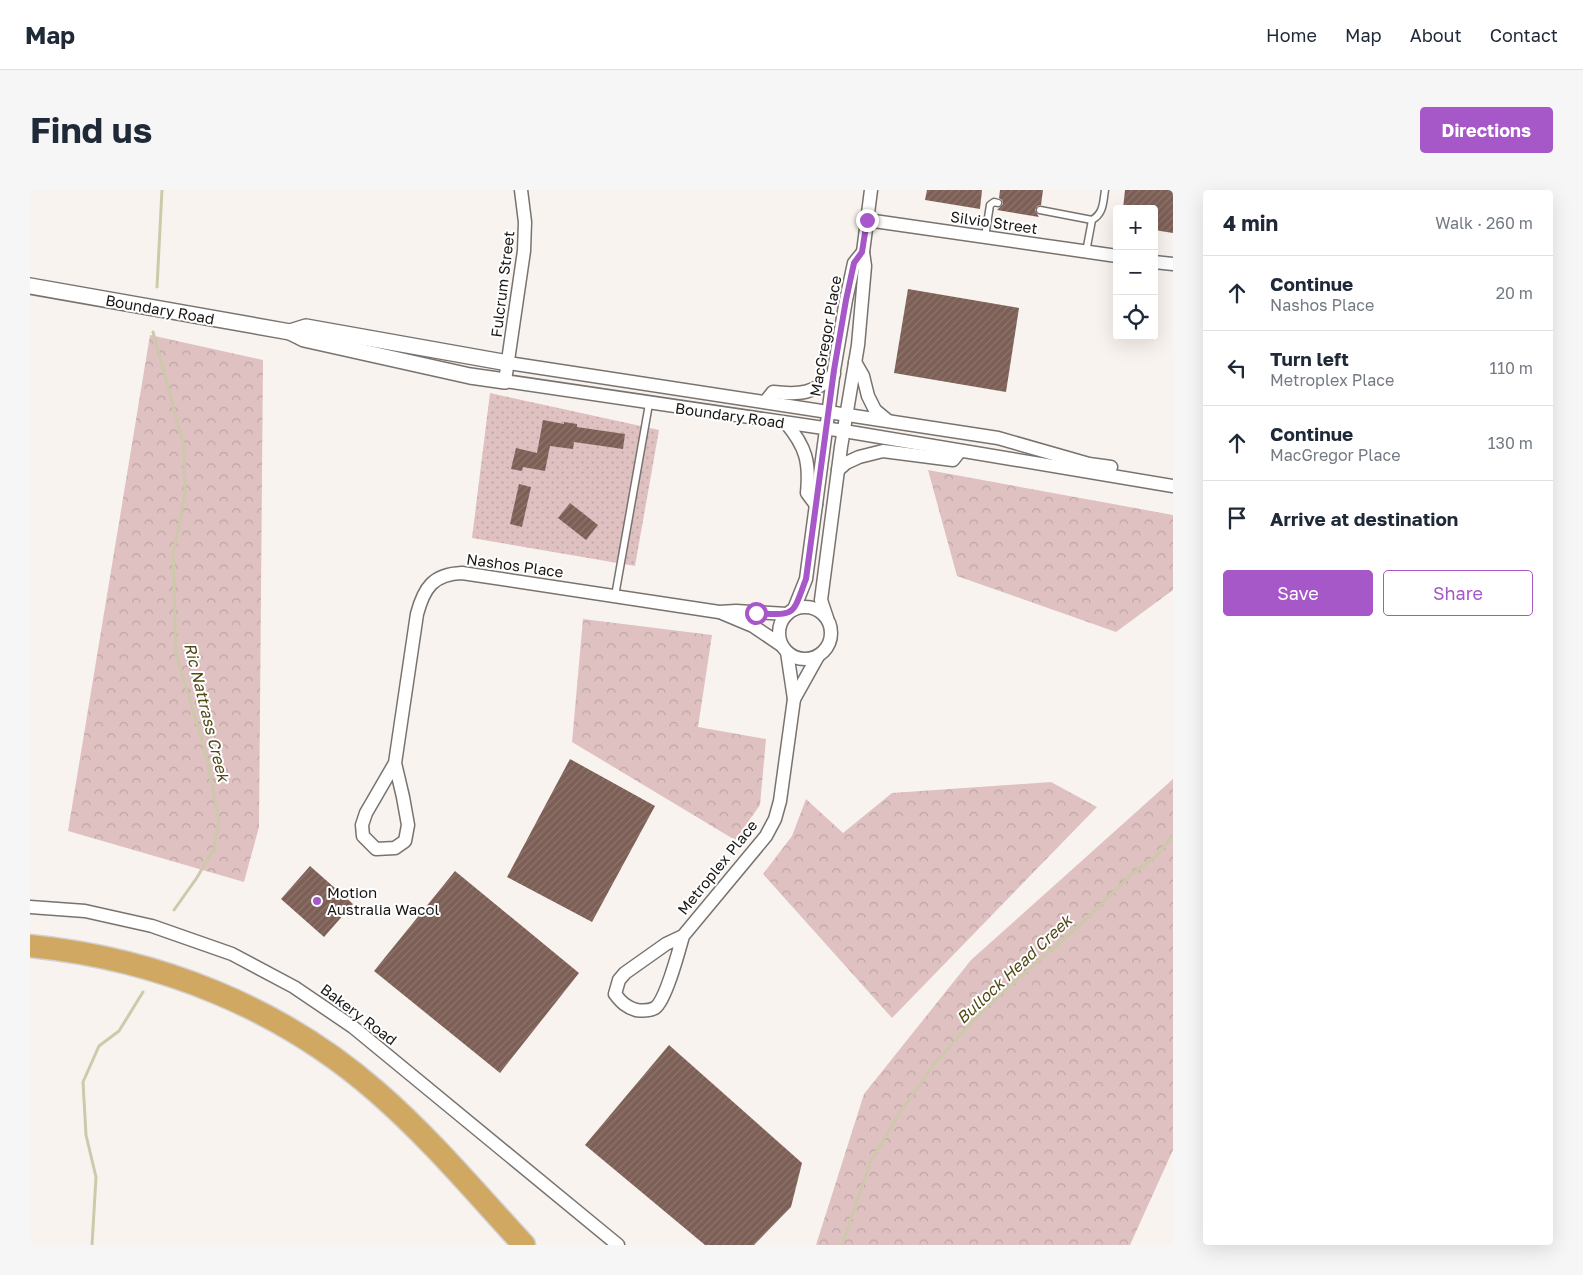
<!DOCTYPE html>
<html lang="en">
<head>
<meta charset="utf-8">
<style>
  body { margin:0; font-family:"Golos Text",sans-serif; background:#f6f6f7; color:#1f2937 }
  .controls { position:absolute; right:15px; top:15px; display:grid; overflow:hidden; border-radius:5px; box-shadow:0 5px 20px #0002 }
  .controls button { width:45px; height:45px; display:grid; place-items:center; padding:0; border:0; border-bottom:1px solid #e0e1e3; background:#fff; color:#1f2937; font:25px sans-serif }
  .stop { position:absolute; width:15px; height:15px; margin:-11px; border:4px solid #a657c8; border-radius:50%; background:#fff }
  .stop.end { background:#a657c8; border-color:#fff; box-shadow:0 1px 5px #0008 }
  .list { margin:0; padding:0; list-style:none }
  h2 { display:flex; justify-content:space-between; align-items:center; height:65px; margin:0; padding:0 20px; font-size:21px }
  h2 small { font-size:16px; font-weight:400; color:#747a83 }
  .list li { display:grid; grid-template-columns:32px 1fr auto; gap:15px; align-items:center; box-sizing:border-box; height:75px; padding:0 20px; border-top:1px solid #e0e1e3 }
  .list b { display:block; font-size:19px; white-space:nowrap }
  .list p { margin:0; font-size:16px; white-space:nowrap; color:#747a83 }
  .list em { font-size:16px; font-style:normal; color:#747a83 }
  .actions { display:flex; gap:10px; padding:15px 20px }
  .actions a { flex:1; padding:11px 0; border:1px solid #a657c8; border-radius:5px; text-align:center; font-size:18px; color:#a657c8 }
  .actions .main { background:#a657c8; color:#fff }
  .icon { flex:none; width:28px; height:28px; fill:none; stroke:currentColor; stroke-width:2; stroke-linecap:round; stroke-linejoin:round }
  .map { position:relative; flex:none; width:1143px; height:1055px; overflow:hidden; border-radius:5px }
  header { display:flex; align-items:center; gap:30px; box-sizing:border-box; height:70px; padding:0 25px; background:#fff; border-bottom:1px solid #e0e1e3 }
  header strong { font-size:24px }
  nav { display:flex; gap:28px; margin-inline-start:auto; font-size:18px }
  .intro { display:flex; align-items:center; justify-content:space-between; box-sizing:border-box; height:120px; padding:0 30px }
  h1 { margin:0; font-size:35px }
  .button { padding:12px 22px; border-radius:5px; background:#a657c8; color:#fff; font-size:18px; font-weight:700 }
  main { display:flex; gap:30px; padding:0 30px }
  aside { flex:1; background:#fff; border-radius:5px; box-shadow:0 5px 20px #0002 }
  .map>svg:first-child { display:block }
  .green { fill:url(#green-dots) }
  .forest { fill:url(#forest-crowns) }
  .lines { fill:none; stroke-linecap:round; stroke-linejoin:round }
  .stream { stroke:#cdc9ab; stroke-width:3 }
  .building { fill:url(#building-hatch) }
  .service-casing { stroke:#78736f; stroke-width:9 }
  .minor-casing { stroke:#78736f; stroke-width:15 }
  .tertiary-casing { stroke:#78736f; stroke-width:18 }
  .motorway-casing { stroke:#d1d1d0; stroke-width:25 }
  .service { stroke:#fff; stroke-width:6 }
  .minor { stroke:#fff; stroke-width:12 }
  .tertiary { stroke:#fff; stroke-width:15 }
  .motorway { stroke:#d1a862; stroke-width:22 }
  .route { stroke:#a657c8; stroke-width:6 }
  .poi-dot { fill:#a657c8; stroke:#fff; stroke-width:2 }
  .labels { text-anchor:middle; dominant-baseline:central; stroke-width:4; stroke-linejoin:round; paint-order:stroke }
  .street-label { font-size:15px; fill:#191715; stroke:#fff }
  .poi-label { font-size:15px; fill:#191715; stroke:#fff; text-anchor:start }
  .water-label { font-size:16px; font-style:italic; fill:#514915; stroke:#fff }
</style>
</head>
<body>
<header>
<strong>Map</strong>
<nav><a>Home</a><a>Map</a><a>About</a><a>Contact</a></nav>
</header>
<div class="intro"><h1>Find us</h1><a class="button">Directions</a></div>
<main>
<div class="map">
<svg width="1143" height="1055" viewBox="0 0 1143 1055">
  <defs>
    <pattern id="green-dots" width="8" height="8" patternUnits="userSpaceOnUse" patternTransform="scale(1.25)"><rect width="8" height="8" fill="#dfc1c1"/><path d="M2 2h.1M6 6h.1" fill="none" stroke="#bfa5a5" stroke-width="1.8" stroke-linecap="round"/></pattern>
    <pattern id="forest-crowns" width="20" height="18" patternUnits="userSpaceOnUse" patternTransform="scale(1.25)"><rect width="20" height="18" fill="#dfc1c1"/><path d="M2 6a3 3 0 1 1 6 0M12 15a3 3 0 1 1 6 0" fill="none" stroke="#bfa5a5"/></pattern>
    <pattern id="building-hatch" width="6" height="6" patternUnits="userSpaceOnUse" patternTransform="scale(1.25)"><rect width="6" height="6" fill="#7d5f56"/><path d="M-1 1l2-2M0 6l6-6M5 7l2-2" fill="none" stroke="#8c766f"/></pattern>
  </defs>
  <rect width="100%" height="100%" fill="#f9f3ef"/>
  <!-- green -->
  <path class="green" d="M460,203L629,240L605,376L442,348Z"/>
  <!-- forest -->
  <g class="forest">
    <path d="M120,145L233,170L229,637L214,692L38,641Z"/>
    <path d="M898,280L1143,325V400L1086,442L927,386Z"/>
    <path d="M553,429L682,445L668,537L736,549L730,615L705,650L542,552Z"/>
    <path d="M1143,589V960L1100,1055H786L834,904L941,770Z"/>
    <path d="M1021,592L1067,617L862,828L733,684L762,646L776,609L813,643L862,603Z"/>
  </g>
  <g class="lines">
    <!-- stream -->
    <g class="stream">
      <path d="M127,97L132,0"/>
      <path d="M123,142L154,256L155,304L143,364L146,464L176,564L189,631L184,659L166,689L144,720"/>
      <path d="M62,1055L66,987L56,945L53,892L69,856L89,841L113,802"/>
      <path d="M812,1055L840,973L869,924L905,873L955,818L1053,732L1104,682L1126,666L1143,646"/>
    </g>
  </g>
  <!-- building -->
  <g class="building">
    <path d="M897,0H952L950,19L895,10Z"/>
    <path d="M970,0H1013L1011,15L1007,16L1005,20L1009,27L967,20L973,14L972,10L969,8Z"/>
    <path d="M1095,0H1143V43L1124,40V19H1093Z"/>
    <path d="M878,99L989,118L976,202L864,183Z"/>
    <path d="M513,230L534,234V232L547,234V237L595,244L593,259L544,252L543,259L520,256L515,281L493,277L492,281L481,279L486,258L507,263Z"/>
    <path d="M489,294L501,297L492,337L480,334Z"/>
    <path d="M540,313L568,335L556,350L528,328Z"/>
    <path d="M540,569L625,616L562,732L477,687Z"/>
    <path d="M280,676L323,714L294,747L251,709Z"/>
    <path d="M425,681L549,783L470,883L344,781Z"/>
    <path d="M639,855L772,973L761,1017L724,1055H675L555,955Z"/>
  </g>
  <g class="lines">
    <defs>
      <g id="service">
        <path d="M1010,20L1062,30"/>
        <path d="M955,47L960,15L964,12L968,13"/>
        <path d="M1056,62L1062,30C1074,23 1073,12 1075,0"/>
        <path d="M585,406L619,214"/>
      </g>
      <g id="minor">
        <path d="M491,0L495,32L494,61L475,191L814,241L1143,296"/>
        <path d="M837,30L1087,66"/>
        <path d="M1124,72L1143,74"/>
        <path d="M825,172L833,186L838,206L845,220L857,230"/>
        <path d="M478,173L968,248L1059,274L1081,277"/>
        <path d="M735,212L743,202C769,205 785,204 804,184"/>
        <path d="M756,233C776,257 780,272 777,303L786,315"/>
        <path d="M808,280L816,273L829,267L853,261L923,270L930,261"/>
        <circle cx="775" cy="443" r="26"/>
        <path d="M764,419L776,389L804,180L816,110L824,73L833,62"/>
        <path d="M692,423L723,436L751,455"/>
        <path d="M797,428L791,410L811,257L828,155L835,76L833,62L841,0"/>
        <path d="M764,509L788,466"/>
        <path d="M365,573L373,607L378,635L375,651L365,658L346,659L333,646L332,635L336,623L365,573L387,424C394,398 403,384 432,383L689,422L706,421L757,424"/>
        <path d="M0,717L55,721L122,736L202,764L264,797L323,837L588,1055"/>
        <path d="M653,746C649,760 636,810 625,818C619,821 612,821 606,820C596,817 591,812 585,804L589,790L595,783L636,754L653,746L736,646L745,629L750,611L764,509L757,462"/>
      </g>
      <g id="tertiary">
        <path d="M0,96L260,142L274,149L440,186L475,191"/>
        <path d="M260,142L276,137L478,173"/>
      </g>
      <path id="motorway" d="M0,756C128,769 250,817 347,902C400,948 446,1003 494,1055"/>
    </defs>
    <!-- service casing -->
    <use href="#service" class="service-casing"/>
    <!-- minor casing -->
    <use href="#minor" class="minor-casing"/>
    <!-- tertiary casing -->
    <use href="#tertiary" class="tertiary-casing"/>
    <!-- motorway casing -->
    <use href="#motorway" class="motorway-casing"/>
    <!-- service -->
    <use href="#service" class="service"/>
    <!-- minor -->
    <use href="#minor" class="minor"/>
    <!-- tertiary -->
    <use href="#tertiary" class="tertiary"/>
    <!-- motorway -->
    <use href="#motorway" class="motorway"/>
  </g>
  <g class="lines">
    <!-- route -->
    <path class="route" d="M726,423C767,426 762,425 776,389L804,180L816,110L824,73L832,62L837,30"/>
  </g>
  <!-- markers -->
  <circle class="poi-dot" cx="287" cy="711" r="5"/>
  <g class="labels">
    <!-- street labels -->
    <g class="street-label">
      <text transform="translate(964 32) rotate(8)">Silvio Street</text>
      <text transform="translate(472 94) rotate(-83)">Fulcrum Street</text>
      <text transform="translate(130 119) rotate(10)">Boundary Road</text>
      <text transform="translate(795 146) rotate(-80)">MacGregor Place</text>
      <text transform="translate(700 225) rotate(8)">Boundary Road</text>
      <text transform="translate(485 375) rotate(8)">Nashos Place</text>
      <text transform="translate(687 677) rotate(-51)">Metroplex Place</text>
      <text transform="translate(329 824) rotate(37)">Bakery Road</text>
    </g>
    <!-- poi labels -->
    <g class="poi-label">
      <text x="297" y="702">Motion<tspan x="297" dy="17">Australia Wacol</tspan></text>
    </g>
    <!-- water labels -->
    <g class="water-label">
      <text transform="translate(177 522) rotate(76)">Ric Nattrass Creek</text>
      <text transform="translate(984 779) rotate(-43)">Bullock Head Creek</text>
    </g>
  </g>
</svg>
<div class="controls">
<button>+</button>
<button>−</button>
<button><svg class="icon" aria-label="locate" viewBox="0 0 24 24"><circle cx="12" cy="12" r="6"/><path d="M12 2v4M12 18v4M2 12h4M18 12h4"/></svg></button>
</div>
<div class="stop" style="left:726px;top:423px"></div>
<div class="stop end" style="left:837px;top:30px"></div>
</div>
<aside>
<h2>4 min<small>Walk · 260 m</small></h2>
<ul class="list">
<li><svg class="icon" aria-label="ahead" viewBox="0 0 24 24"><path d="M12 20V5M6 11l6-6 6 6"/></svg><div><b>Continue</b><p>Nashos Place</p></div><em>20 m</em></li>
<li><svg class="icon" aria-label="left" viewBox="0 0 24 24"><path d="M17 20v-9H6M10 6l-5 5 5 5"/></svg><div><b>Turn left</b><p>Metroplex Place</p></div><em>110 m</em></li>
<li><svg class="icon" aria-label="ahead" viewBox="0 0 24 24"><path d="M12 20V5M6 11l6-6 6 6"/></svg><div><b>Continue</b><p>MacGregor Place</p></div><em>130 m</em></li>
<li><svg class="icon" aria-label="arrive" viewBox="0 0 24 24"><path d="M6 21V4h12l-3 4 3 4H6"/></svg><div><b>Arrive at destination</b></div></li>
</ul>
<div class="actions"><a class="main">Save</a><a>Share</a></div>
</aside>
</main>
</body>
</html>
